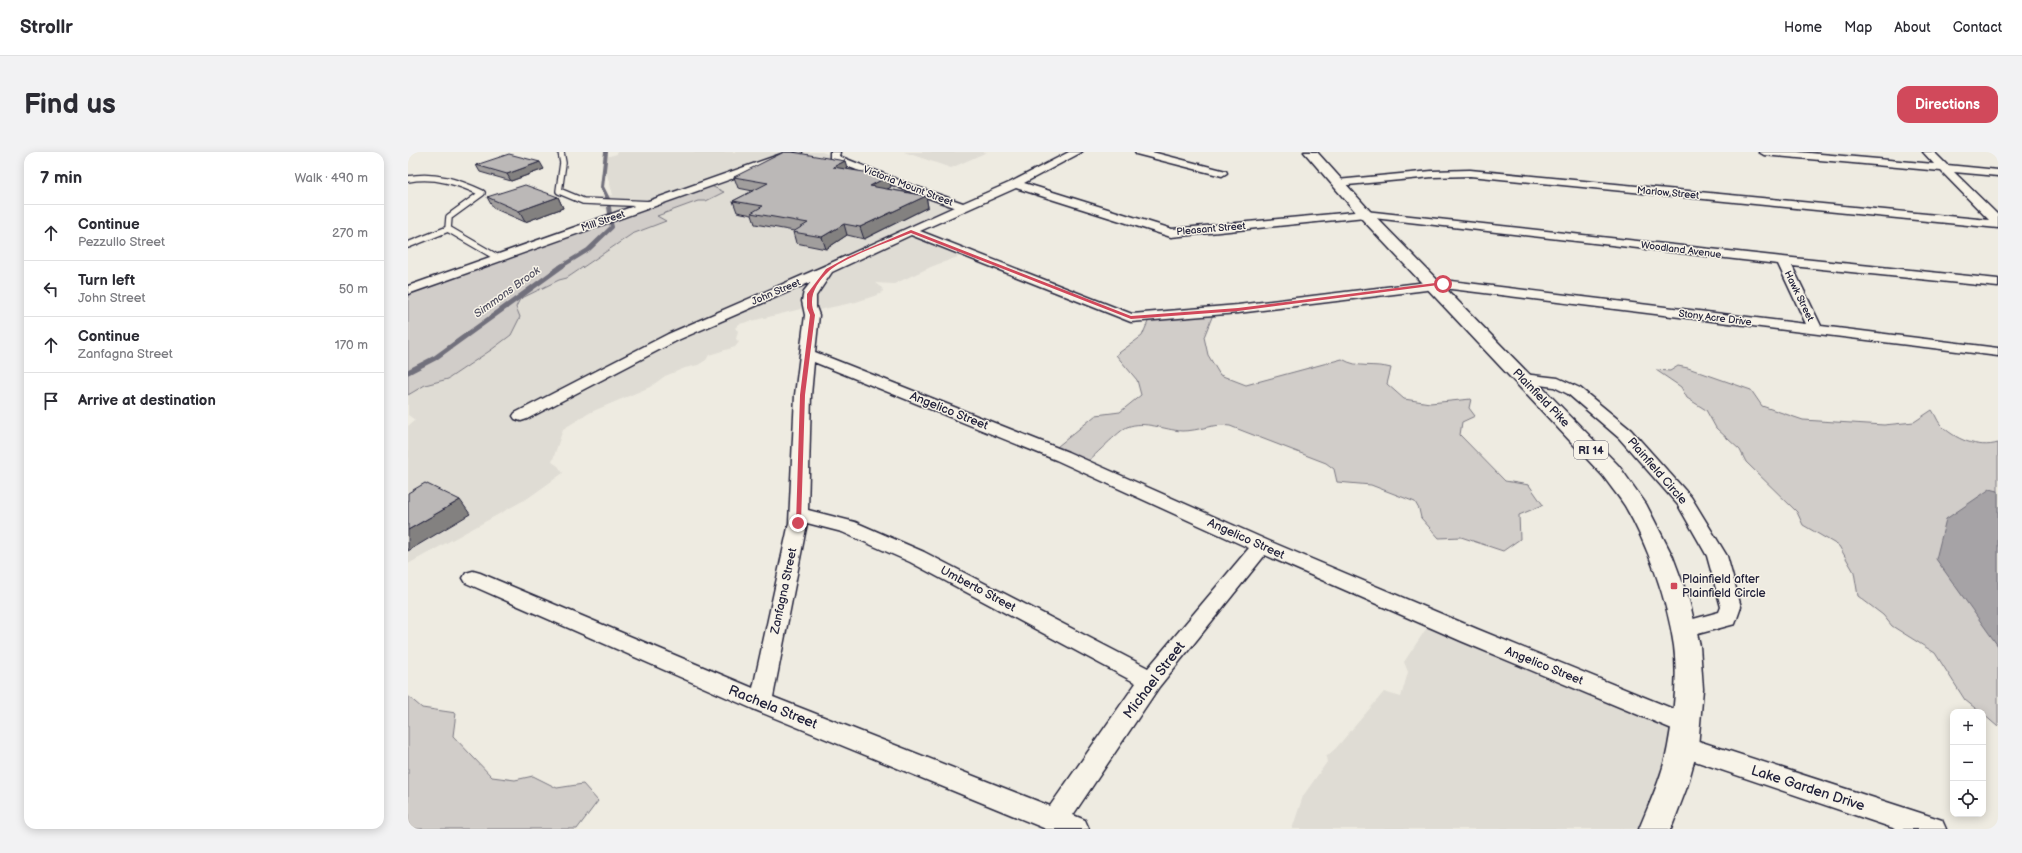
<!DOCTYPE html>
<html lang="en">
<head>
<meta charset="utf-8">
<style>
  body { margin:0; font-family:"Balsamiq Sans",sans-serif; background:#f2f2f3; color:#2b2b33 }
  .controls { position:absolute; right:12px; bottom:12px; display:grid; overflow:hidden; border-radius:8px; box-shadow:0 2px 10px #0003 }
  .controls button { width:36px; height:36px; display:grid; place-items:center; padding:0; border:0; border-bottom:1px solid #e1e1e2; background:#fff; color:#2b2b33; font:20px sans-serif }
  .stop { position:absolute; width:12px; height:12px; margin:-9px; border:3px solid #d1495b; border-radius:50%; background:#fff }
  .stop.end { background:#d1495b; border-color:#fff; box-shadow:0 1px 4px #0008 }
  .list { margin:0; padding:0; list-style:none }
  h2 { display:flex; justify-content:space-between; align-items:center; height:52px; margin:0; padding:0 16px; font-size:17px }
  h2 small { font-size:13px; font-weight:400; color:#7c7c81 }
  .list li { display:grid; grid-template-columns:26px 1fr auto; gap:12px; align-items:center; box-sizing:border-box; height:56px; padding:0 16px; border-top:1px solid #e1e1e2 }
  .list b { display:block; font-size:15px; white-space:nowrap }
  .list p { margin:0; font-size:13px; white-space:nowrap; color:#7c7c81 }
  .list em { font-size:13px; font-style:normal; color:#7c7c81 }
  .icon { flex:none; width:22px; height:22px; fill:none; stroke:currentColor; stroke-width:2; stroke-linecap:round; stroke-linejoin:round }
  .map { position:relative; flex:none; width:1590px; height:677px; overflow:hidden; border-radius:12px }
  header { display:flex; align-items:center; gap:24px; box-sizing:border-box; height:56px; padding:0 20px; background:#fff; border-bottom:1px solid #e1e1e2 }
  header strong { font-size:19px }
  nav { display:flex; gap:22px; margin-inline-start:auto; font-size:14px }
  .intro { display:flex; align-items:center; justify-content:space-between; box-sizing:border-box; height:96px; padding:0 24px }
  h1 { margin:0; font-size:28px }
  .button { padding:10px 18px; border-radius:12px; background:#d1495b; color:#fff; font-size:14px; font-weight:700 }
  main { display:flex; gap:24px; padding:0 24px }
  aside { flex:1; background:#fff; border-radius:12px; box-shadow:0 2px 10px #0003 }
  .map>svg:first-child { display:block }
  .built { fill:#dfdcd4 }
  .green { fill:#d1cdc9; stroke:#7a7882 }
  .water { fill:#a6a3a6; stroke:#716f7b }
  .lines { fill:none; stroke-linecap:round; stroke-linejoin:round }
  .stream-far1 { stroke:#716f7b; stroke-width:4 }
  .stream { stroke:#716f7b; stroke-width:5 }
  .lane-casing { stroke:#22223b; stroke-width:8 }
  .street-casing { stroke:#22223b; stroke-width:3 }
  .primary-casing { stroke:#22223b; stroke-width:3 }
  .lane { stroke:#f7f3e8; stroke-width:5.5 }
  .street { fill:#f7f3e8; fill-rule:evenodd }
  .primary { fill:#f7f3e8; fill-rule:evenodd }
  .wall { fill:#a19e9d; stroke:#22223b }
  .shaded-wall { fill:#838180; stroke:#22223b }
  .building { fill:#bbb8b7; stroke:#22223b }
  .route { fill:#d1495b }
  .poi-dot { fill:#d1495b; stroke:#f7f3e8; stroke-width:1.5 }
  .labels { text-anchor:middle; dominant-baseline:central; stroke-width:3; stroke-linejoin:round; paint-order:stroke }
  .far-street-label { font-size:10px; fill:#22223b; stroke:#f7f3e8 }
  .far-water-label { font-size:11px; font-style:italic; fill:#504f60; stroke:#f7f3e8 }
  .shield { fill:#f7f3e8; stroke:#62616f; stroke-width:1 }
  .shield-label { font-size:11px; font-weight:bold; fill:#22223b }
  .street-label { font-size:12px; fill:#22223b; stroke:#f7f3e8 }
  .poi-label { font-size:12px; fill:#22223b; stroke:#f7f3e8; text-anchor:start }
  .near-street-label { font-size:14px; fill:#22223b; stroke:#f7f3e8 }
</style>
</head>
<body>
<header>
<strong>Strollr</strong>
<nav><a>Home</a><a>Map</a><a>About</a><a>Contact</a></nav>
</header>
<div class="intro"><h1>Find us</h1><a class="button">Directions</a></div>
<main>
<aside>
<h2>7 min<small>Walk · 490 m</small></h2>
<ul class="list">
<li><svg class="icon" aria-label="ahead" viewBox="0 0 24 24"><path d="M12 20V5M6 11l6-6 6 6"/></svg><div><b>Continue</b><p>Pezzullo Street</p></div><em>270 m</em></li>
<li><svg class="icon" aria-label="left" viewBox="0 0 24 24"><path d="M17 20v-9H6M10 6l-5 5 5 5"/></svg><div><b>Turn left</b><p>John Street</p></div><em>50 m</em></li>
<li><svg class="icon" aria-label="ahead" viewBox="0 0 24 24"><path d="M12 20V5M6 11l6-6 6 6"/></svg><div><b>Continue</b><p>Zanfagna Street</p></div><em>170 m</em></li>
<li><svg class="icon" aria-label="arrive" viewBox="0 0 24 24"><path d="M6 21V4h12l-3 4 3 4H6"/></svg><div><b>Arrive at destination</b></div></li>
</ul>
</aside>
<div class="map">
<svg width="1590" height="677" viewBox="0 0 1590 677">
  <rect width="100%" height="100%" fill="#eeebe1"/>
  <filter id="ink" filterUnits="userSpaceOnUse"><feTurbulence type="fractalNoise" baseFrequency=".025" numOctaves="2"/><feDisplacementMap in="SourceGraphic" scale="8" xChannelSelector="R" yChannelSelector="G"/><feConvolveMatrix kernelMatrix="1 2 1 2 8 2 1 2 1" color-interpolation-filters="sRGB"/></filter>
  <g filter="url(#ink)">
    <!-- built -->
    <g class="built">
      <path d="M209,0H414L499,35L552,53L504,79L558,102L525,114L486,132L467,131L474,136L475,139L472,142L448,150L406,159L401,155L331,172L327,176L330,179L328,187L331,190L327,195L301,203L298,208L290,213L277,216L257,224L242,235L183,260L155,277L144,310L150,314L155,321L120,346L0,412V274L7,268L0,263V243L17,233L40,227L103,183L112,147L151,128L159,126L224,82L258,69L248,64L290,49H298L316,40L301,33L211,62L190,54L188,48L195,44L205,43L194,6L209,2Z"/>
      <path d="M496,0H579L543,16Z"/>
      <path d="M1024,468L1271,569L1243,677H884L895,644L919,610L918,605L928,596L976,540L993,545L1000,520L996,510Z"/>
    </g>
    <!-- green -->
    <g class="green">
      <path d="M301,33L316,40L298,49H290L249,64L258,69L224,82L159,126L151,128L112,147L108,155L112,165L103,183L83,198L40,227L17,233L0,243V137Z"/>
      <path d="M806,160L796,185L800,203L812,223L838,233L934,207C951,217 965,211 983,216L979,232L996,247L1022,251L1063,247L1061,256L1067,264L1054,270L1052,283L1097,329L1121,333L1135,353L1111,363L1112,387L1095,399L1053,385L1031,386L1013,366L1011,357L1007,350L963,333L929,330L926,317L918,311L822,274C803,271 793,279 774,279C756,278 737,268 719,275C713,277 683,307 675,314L644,299L688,263L712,260L733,243L729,228L708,203L734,184L742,165Z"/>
      <path d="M1270,214L1280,216L1343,238L1354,254L1395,268L1476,273L1506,270L1524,258C1527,262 1529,268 1532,272C1546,287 1570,297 1590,291V575L1575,562V560H1572L1557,548L1527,501L1484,474L1475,463L1450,444L1446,420L1431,394L1395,373L1389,360L1338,310L1332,298L1308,276L1298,258L1279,246L1273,235L1248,218L1262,219Z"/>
      <path d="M0,544L14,556L48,561L45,584L84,625L107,628L125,624L149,636L175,632L190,649L169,677H0Z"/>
    </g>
    <!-- water -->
    <path class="water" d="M1582,337L1590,339V494L1528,407L1538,367Z"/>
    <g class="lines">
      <!-- stream-far1 -->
      <g class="stream-far1">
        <path d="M198,0L194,35L200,47"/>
        <path d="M201,55L202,62"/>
        <path d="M152,115L180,98L204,75L203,71"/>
      </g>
      <!-- stream -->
      <path class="stream" d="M0,220L27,206L154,114"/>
      <defs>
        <g id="lane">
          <path d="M153,0L155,11L151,39L175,49L244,52"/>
          <path d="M0,27C27,22 50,30 74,41L41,65L40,77"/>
          <path d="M40,77L90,106"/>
          <path d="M0,93L40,77"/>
        </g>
        <g id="street">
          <path d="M379,0H394L393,2L0,142V134Z"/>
          <path d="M422,0H432L431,4L503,33L555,51L603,30L661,0H674L616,31L764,77L957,59L1375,105L1590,127V135L1384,114L1413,174L1590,196V204L1035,136L830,161L723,170L503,83L424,120L408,144V155L411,163L407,200L660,300L861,389L1069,477L1285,565L1289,572L1285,579L1277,582L1269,579L1053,489L857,403L751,535L665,663L677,668L681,677H638L345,557L58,431L55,426L58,421L65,419L72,421L345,536L381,371L387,243L397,163L394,149L396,139L403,130L270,188L119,267L113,269L107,267L105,264L107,261L260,182L414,115L546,55L495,37L422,7ZM608,36L763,85L957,65L1370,112L1398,172L1035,128L830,153L724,162L512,79ZM406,210L648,308L841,396L740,516L516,400L447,370L400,358L403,243ZM399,371L434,380L502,410L728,531L642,654L365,545Z"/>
          <path d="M727,0H744L818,19L819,21L814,24L728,2Z"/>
          <path d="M1351,0H1390L1526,12L1515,0H1526L1539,13L1590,18V24L1546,20L1590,63V76L1062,24L1024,25L929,34L924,31L929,28L1024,19L1062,18L1581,68L1533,19L1356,3Z"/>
          <path d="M1115,222L1150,226L1172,236L1223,278L1283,345L1319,404L1333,455L1327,472L1275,486L1267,484L1264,478L1267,472L1311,460L1313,455L1299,404L1270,353L1211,286L1160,242L1146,235L1110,230L1107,227L1110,224Z"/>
          <path d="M1275,584L1525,665L1534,668L1538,677H1488L1266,602L1263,595L1266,588Z"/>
        </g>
        <path id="primary" d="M896,0H909L962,59L1211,314L1238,352L1265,405L1281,448L1292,494L1295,537L1290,595L1279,635L1263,677H1231C1242,650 1255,623 1260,594C1266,562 1270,526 1266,494C1260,450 1239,391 1217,354C1210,343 1202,334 1195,324L952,65Z"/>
      </defs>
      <!-- lane casing -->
      <use href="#lane" class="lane-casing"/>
      <!-- street casing -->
      <use href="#street" class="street-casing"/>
      <!-- primary casing -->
      <use href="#primary" class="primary-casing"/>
      <!-- lane -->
      <use href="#lane" class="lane"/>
      <!-- street -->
      <use href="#street" class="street"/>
      <!-- primary -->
      <use href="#primary" class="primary"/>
    </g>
    <!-- wall -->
    <g class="wall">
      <path d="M437,9L439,17L483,35L479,37L518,44L520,55L456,87L439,83L418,97L388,91L385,80L386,79L347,72L344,63L329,60L325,49L345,39L330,36L326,25Z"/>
      <path d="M68,13L136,17L103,29L72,20Z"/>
      <path d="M79,45H150L155,56L117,70L85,56Z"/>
    </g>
    <!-- shaded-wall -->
    <g class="shaded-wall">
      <path d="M437,9L440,19L425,15Z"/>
      <path d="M132,10L136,17L103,29L99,22Z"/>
      <path d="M481,24L483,35L465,45L462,34Z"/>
      <path d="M518,44L520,55L456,87L452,75Z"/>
      <path d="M150,45L155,56L117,70L111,59Z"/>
      <path d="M436,72L439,83L418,97L414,85Z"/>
      <path d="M52,348L62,362L0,399V378Z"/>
    </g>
    <!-- building -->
    <g class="building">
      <path d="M376,0H384L437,9L425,15L481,24L462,34L518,44L452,75L436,72L414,85L385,80L400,71L343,61L355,54L325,49L360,31L326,25Z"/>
      <path d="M101,2L132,10L99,22L68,13Z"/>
      <path d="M117,33L150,45L111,59L79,45Z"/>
      <path d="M17,331L52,348L0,378V341Z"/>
    </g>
  </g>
  <!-- route -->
  <path class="route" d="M503,78L723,164L830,156L1035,130L1038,132L830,159L723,167L503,81C483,89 435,106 421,119C408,131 399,146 407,163L397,243L393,371L388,372L392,243L402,163L399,156V142L418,117L440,105Z"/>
  <!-- markers -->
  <rect class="poi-dot" x="1262" y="430" width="8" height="8" rx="2"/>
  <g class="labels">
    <!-- far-street labels -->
    <g class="far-street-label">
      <text transform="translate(500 34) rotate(21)">Victoria Mount Street</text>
      <text transform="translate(1260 41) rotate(5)">Marlow Street</text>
      <text transform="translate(195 69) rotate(-19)">Mill Street</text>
      <text transform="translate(803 77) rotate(-5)">Pleasant Street</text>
      <text transform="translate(1273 98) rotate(7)">Woodland Avenue</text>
      <text transform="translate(368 140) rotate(-23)">John Street</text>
      <text transform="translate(1391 144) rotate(64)">Hawk Street</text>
      <text transform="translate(1307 166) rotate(7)">Stony Acre Drive</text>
    </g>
    <!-- far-water labels -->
    <g class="far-water-label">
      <text transform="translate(99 140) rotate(-36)">Simmons Brook</text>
    </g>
    <!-- shield labels -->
    <rect class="shield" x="1166" y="289" width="34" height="18" rx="3"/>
    <g class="shield-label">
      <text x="1183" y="298">RI 14</text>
    </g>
    <!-- street labels -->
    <g class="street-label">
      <text transform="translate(1133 246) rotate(46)">Plainfield Pike</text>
      <text transform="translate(541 259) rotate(22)">Angelico Street</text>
      <text transform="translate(1249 319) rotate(49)">Plainfield Circle</text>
      <text transform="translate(838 387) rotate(24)">Angelico Street</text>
      <text transform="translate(570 437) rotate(28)">Umberto Street</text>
      <text transform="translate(376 439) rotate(-78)">Zanfagna Street</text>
      <text transform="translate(1136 514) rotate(22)">Angelico Street</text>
    </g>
    <!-- poi labels -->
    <g class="poi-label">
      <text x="1274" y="427">Plainfield after<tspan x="1274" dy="14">Plainfield Circle</tspan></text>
    </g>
    <!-- near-street labels -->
    <g class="near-street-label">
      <text transform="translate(746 528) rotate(-53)">Michael Street</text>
      <text transform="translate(365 555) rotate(22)">Rachela Street</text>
      <text transform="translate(1400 636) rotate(18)">Lake Garden Drive</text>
    </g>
  </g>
</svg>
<div class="controls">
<button>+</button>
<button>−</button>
<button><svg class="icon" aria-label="locate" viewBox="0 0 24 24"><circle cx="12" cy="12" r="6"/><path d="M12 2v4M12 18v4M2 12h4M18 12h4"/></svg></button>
</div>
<div class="stop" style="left:1035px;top:132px"></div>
<div class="stop end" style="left:390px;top:371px"></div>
</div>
</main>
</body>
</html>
